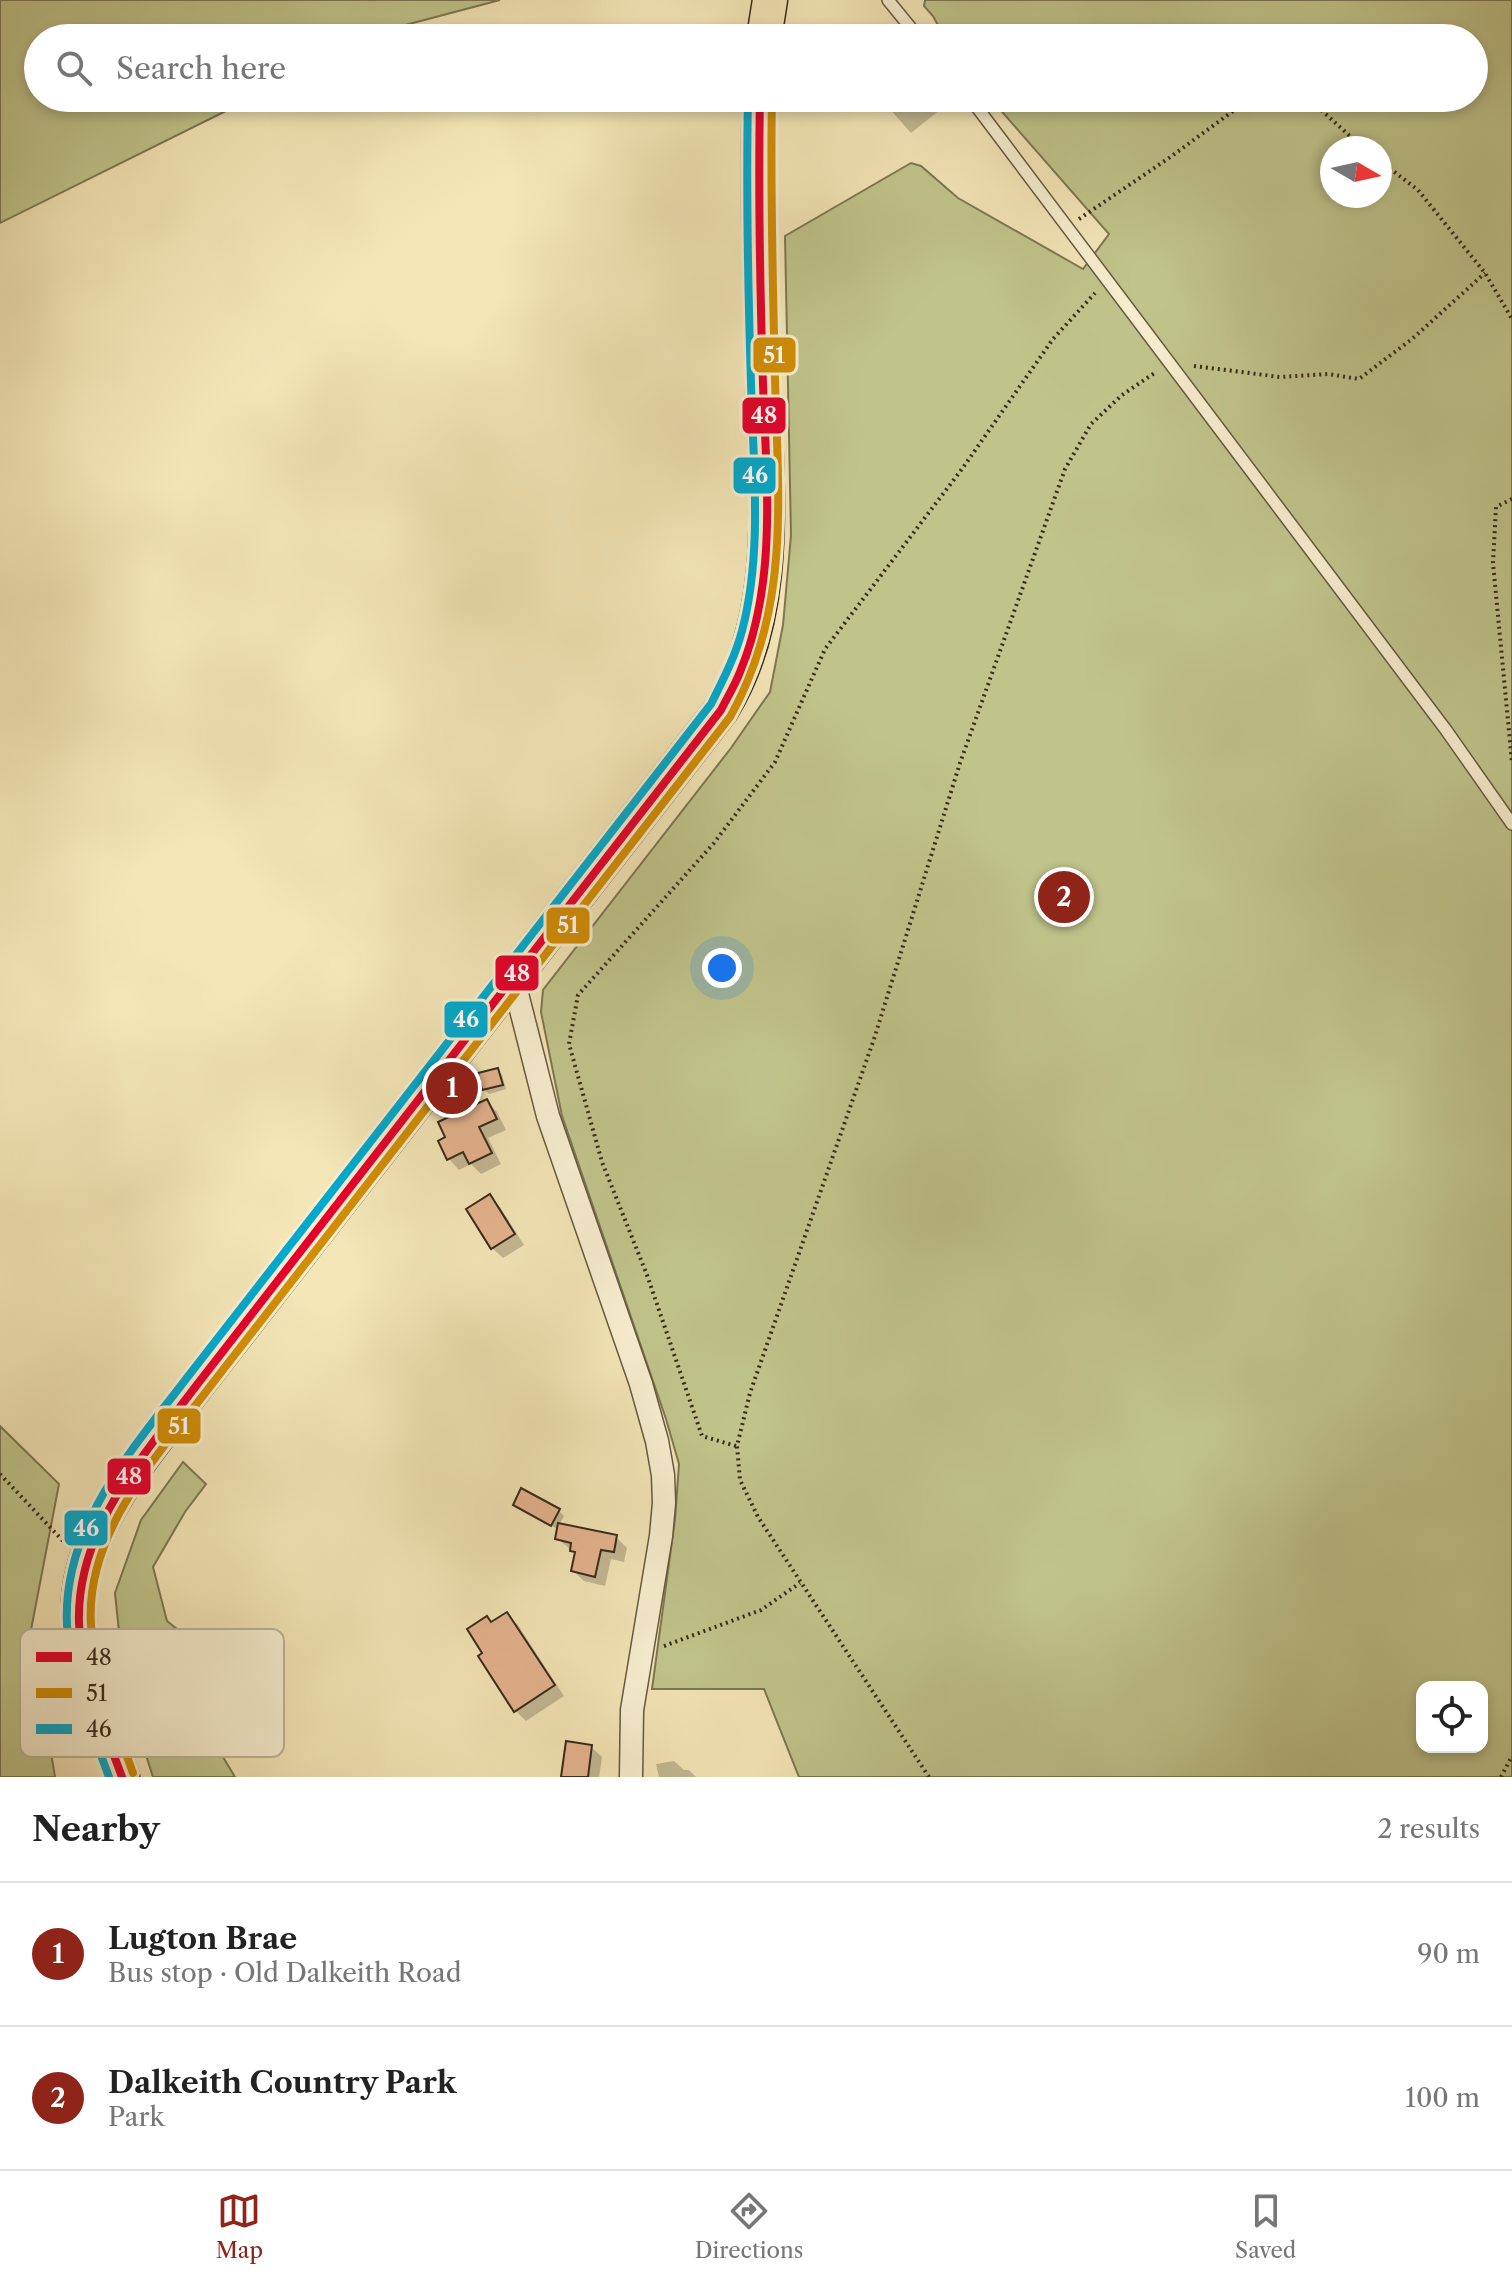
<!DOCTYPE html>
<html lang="en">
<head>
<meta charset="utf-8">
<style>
  body { margin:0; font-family:"Libre Caslon Text",serif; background:#f2f2f2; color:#222 }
  .controls { position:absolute; right:24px; bottom:24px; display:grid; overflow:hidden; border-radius:16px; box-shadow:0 4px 12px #0003 }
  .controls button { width:72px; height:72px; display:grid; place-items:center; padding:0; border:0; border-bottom:2px solid #e0e0e0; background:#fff; color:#222; font:40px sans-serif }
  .compass { position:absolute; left:1320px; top:136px; width:72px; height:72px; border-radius:50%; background:#fff; box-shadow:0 4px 12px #0003; rotate:99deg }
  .you { position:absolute; left:722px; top:968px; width:28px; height:28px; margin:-20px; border:6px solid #fff; border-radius:50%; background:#1a73e8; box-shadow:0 0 0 12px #1a73e833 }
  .badge { display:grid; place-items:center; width:52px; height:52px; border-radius:50%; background:#8f2418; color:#fff; font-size:26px; font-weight:700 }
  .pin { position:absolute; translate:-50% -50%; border:4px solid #fff; box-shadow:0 2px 8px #0006 }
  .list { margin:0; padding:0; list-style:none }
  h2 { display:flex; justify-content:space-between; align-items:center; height:104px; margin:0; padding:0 32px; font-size:34px }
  h2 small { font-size:26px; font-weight:400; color:#767676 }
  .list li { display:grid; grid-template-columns:52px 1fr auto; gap:24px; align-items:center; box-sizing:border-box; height:144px; padding:0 32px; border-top:2px solid #e0e0e0 }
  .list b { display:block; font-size:30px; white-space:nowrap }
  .list p { margin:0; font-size:26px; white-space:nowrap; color:#767676 }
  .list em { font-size:26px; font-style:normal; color:#767676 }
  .icon { flex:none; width:44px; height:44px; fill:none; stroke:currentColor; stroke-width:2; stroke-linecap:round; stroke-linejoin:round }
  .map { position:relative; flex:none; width:1512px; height:1777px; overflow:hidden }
  .search { position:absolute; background:#fff; box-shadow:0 4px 12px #0003; left:24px; right:24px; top:24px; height:88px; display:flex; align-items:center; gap:20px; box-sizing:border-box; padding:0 28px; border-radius:44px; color:#767676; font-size:30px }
  .sheet { height:392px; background:#fff }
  nav { display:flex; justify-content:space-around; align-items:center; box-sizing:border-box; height:112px; border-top:2px solid #e0e0e0; background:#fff; font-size:22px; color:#767676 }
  nav a { display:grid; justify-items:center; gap:4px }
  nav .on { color:#8f2418 }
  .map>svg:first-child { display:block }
  .green { fill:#c0c48b; stroke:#7c7752; stroke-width:2; fill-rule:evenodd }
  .shadow { fill:#0003 }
  .building { fill:#e5b48f; stroke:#372a1a; stroke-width:2 }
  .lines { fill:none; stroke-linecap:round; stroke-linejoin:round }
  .lane-casing { stroke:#665941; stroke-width:14 }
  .street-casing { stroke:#665941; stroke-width:25 }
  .primary-casing { stroke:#372a1a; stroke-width:37 }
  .path { stroke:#372a1a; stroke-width:4; stroke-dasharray:2 4; stroke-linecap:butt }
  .lane { stroke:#f8efd0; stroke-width:11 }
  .street { stroke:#f8efd0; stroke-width:22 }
  .primary { stroke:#f4e6b7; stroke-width:34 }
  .bus-1-casing { stroke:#f8efd0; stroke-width:14 }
  .bus-2-casing { stroke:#f8efd0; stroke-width:14 }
  .bus-3-casing { stroke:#f8efd0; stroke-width:14 }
  .bus-1 { stroke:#e4002b; stroke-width:8 }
  .bus-2 { stroke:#d18d05; stroke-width:8 }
  .bus-3 { stroke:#00a9ce; stroke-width:8 }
  .key { fill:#f8efd0; stroke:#beb499; stroke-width:2 }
  .key-label { font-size:22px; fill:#372a1a }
  .line-badge { stroke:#f8efd0; stroke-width:3 }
  .badge-label { font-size:22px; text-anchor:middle; font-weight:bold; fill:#fff }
</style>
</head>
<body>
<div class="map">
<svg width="1512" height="1777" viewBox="0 0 1512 1777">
  <rect width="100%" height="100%" fill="#f4e6b7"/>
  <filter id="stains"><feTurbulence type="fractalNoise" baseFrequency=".0025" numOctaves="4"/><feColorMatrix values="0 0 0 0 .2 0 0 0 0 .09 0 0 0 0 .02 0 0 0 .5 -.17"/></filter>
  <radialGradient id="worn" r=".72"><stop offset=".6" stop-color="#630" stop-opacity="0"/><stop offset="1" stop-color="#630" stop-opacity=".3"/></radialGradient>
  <!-- green -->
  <g class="green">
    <path d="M0,0H500L394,28L374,38H38V98H252L0,223Z"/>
    <path d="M925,0H1512V1777H799L764,1689H652L675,1519L679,1464L666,1419L562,1116L541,1012L543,990L731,748L770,692L783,625L791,535L785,236L911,163L921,166L958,198L1083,269L1109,234L990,98H1474V38H945L933,16L924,6ZM1332,148H1380V196H1332ZM1422,1687H1482V1747H1422Z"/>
    <path d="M0,1426L59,1484L31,1630L55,1777H0Z"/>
    <path d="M183,1462L206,1484L185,1512L153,1567L167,1621L192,1641L182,1688L235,1777H153L125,1689L115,1593L141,1520Z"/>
  </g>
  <!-- shadow -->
  <g class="shadow">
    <path d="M880,98H941L946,105L911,133Z"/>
    <path d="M498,1070L502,1075L506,1089L489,1094L484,1089Z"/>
    <path d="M486,1101L497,1112L506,1130L488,1138L501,1164L481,1174L471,1164L459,1170L449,1159Z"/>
    <path d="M490,1197L500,1207L524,1245L503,1258L492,1248Z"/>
    <path d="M515,1504L559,1511L564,1516L559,1525L616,1537L627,1548L624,1562L611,1559L605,1586L584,1581L573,1571L577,1555L557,1538L559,1530Z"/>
    <path d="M507,1614L518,1625L564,1696L526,1721L515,1710L485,1653L492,1624Z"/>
    <path d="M591,1747L602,1757L599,1777H563Z"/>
    <path d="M674,1761L684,1770H689L696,1777H659L656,1764Z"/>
  </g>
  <!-- building -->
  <g class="building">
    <path d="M498,1068L503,1085L482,1090L478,1073Z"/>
    <path d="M487,1099L497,1119L479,1127L492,1153L469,1164L463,1152L447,1160L438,1141L445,1137L438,1122Z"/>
    <path d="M490,1194L515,1234L491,1249L466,1209Z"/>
    <path d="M521,1488L560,1509L551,1526L513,1505Z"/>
    <path d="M558,1523L617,1535L614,1552L601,1550L595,1577L571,1571L575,1552L570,1551L571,1543L555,1539Z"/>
    <path d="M507,1612L555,1685L514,1712L478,1656L482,1653L467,1629L487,1616L491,1622Z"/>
    <path d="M566,1741L592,1745L588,1777H561Z"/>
  </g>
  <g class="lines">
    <defs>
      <g id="lane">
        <path d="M888,0L919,38"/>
        <path d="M970,98L1446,730L1512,824"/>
      </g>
      <path id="street" d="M513,978L548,1116L641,1384L657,1441L663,1475L664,1503L661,1536L632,1710L631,1777"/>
      <g id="primary">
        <path d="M764,38L770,0"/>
        <path d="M122,1777C104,1727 83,1677 79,1624C72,1533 145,1454 196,1386L721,710C781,615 766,490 763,384C761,288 757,193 760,98"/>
      </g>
    </defs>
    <!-- lane casing -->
    <use href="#lane" class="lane-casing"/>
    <!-- street casing -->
    <use href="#street" class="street-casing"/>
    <!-- primary casing -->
    <use href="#primary" class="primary-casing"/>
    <!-- path -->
    <g class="path">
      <path d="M1308,98L1363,148"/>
      <path d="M1380,161L1418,190L1485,273L1512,319"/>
      <path d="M1079,219L1169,158L1240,106L1293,98"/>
      <path d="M1194,366L1280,377L1328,374L1359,379L1412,339L1485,273"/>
      <path d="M1512,499L1496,507L1493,563L1512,763"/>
      <path d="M736,1446L702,1436L647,1275L602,1162L569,1044L578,995L714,843L775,762L825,649L962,469L1053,339L1095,293"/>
      <path d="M0,1474L64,1542"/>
      <path d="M664,1646L761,1610L800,1583"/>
      <path d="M929,1777L758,1517L740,1480L737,1446L750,1393L874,1039L960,763L1065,469L1091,424L1122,395L1156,372"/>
      <path d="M1501,1777L1512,1756"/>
    </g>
    <!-- lane -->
    <use href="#lane" class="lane"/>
    <!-- street -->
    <use href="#street" class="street"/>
    <!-- primary -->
    <use href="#primary" class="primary"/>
    <defs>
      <path id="bus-1" d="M122,1777C104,1728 81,1676 79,1623C76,1530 143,1456 196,1386L721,710C727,698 735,685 740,672C778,581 766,479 763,384C760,288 758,193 760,98"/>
      <path id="bus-2" d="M133,1773C116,1725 94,1676 91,1625C85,1535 154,1460 205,1393L730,717C791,609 778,497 775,379C773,285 770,192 772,98"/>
      <path id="bus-3" d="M109,1777C91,1728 70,1677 67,1625C62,1528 131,1451 186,1379L711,704C723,680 735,657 742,631C763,551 753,465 751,383C748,288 746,193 748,98"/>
    </defs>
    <!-- bus-1 casing -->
    <use href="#bus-1" class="bus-1-casing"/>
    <!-- bus-2 casing -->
    <use href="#bus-2" class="bus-2-casing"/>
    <!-- bus-3 casing -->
    <use href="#bus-3" class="bus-3-casing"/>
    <!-- bus-1 -->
    <use href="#bus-1" class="bus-1"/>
    <!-- bus-2 -->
    <use href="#bus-2" class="bus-2"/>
    <!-- bus-3 -->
    <use href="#bus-3" class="bus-3"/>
  </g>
  <!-- legend -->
  <rect x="20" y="1629" width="264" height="128" rx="12" class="key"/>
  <rect x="36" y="1652" width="36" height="10" fill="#e4002b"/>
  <rect x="36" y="1688" width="36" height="10" fill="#d18d05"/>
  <rect x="36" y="1724" width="36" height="10" fill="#00a9ce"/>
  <g class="key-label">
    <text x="86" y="1665">48</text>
    <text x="86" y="1701">51</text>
    <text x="86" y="1737">46</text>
  </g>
  <g class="line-badge">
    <rect x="752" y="336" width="45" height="38" rx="8" fill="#d18d05"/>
    <rect x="741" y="396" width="46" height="39" rx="8" fill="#e4002b"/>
    <rect x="732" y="456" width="45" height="39" rx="8" fill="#00a9ce"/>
    <rect x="545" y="906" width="46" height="39" rx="8" fill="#d18d05"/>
    <rect x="494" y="954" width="46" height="38" rx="8" fill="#e4002b"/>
    <rect x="443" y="1000" width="46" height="39" rx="8" fill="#00a9ce"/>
    <rect x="156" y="1407" width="46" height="38" rx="8" fill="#d18d05"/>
    <rect x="106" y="1457" width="46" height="39" rx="8" fill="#e4002b"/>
    <rect x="63" y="1509" width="46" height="38" rx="8" fill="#00a9ce"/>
  </g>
  <g class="badge-label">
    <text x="774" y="363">51</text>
    <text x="764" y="423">48</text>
    <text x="755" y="483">46</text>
    <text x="568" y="933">51</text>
    <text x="517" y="981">48</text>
    <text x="466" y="1027">46</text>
    <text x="179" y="1434">51</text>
    <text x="129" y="1484">48</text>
    <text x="86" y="1536">46</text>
  </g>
  <rect width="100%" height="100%" filter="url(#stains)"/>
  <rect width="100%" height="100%" fill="url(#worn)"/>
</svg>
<div class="controls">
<button><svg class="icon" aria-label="locate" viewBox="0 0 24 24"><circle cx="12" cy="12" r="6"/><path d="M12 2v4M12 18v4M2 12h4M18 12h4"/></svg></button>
</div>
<svg class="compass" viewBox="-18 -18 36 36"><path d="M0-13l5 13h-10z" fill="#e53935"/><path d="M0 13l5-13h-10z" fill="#767676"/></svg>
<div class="you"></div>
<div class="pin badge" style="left:452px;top:1088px">1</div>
<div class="pin badge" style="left:1064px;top:897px">2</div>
<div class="search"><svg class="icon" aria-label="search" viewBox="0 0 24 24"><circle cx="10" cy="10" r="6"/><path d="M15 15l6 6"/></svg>Search here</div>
</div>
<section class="sheet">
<h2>Nearby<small>2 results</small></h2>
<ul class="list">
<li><span class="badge">1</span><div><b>Lugton Brae</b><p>Bus stop · Old Dalkeith Road</p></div><em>90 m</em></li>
<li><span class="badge">2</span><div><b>Dalkeith Country Park</b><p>Park</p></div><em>100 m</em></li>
</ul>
</section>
<nav>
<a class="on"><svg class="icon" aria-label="map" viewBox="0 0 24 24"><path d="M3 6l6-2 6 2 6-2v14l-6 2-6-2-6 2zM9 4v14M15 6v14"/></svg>Map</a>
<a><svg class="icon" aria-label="directions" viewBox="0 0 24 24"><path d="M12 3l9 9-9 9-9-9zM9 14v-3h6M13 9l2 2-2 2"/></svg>Directions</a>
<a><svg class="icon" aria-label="saved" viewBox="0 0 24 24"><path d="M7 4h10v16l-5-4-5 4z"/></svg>Saved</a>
</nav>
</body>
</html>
